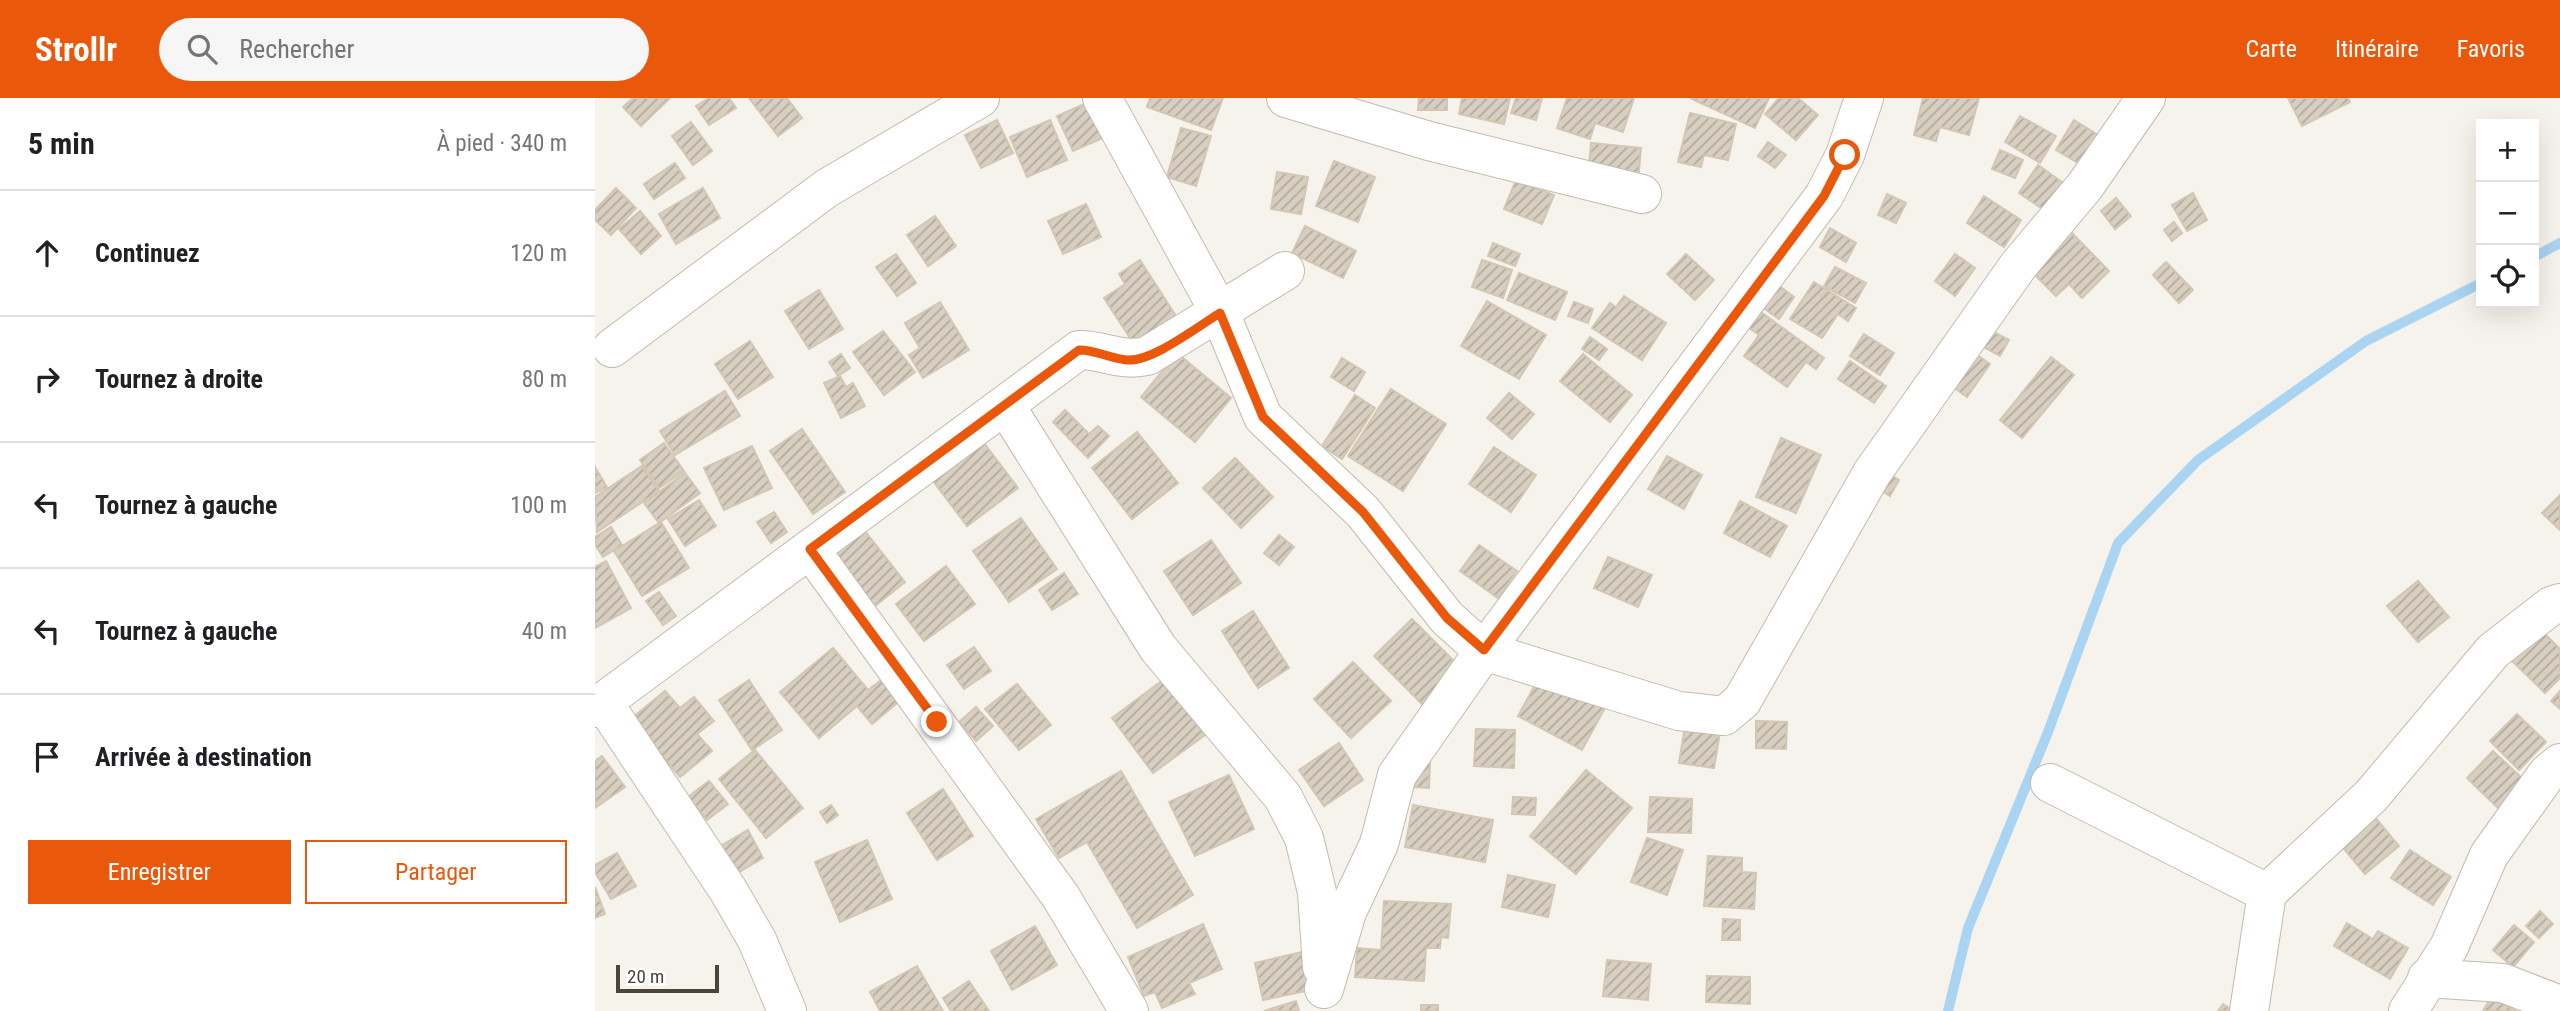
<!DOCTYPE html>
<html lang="fr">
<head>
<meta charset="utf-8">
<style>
  body { margin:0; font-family:"Roboto Condensed",sans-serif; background:#f6f6f6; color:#202124 }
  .controls { position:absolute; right:21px; top:21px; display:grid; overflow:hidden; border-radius:0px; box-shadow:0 7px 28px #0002 }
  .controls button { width:63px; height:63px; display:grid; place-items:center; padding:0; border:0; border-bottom:2px solid #e0e0e0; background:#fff; color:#202124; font:35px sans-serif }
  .scale { position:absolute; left:21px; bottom:18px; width:103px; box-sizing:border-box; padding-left:7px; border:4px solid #4b4439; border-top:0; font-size:19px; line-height:24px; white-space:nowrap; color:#4b4439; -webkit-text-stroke:5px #fff; paint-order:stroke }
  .stop { position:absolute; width:21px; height:21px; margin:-16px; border:5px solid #ea580c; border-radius:50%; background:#fff }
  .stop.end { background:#ea580c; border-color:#fff; box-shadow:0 2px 7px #0008 }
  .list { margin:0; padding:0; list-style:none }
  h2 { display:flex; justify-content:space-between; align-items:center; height:91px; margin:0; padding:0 28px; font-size:30px }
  h2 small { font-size:23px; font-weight:400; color:#757577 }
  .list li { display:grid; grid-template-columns:46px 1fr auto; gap:21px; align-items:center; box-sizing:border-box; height:126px; padding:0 28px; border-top:2px solid #e0e0e0 }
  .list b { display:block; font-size:26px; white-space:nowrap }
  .list em { font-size:23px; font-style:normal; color:#757577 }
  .actions { display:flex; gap:14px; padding:21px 28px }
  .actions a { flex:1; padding:16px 0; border:2px solid #ea580c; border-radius:0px; text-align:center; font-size:24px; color:#ea580c }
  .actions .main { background:#ea580c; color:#fff }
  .icon { flex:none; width:38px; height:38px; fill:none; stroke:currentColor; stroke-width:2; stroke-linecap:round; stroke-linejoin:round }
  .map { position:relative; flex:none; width:1965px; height:913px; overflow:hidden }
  header { display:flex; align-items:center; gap:42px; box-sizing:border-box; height:98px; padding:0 35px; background:#ea580c; color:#fff }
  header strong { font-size:33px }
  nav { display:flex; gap:38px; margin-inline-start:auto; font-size:24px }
  .search { width:490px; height:63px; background:#f6f6f6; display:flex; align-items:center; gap:18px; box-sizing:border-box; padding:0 24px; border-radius:38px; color:#757577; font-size:26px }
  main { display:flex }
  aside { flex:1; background:#fff }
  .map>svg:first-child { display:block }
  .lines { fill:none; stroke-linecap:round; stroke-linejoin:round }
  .stream { stroke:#a9d4f2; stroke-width:10 }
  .building { fill:url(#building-hatch); stroke:#d3c7b4; stroke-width:2 }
  .minor-casing { stroke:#c2bbae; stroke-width:40 }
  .minor { stroke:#fff; stroke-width:38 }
  .route { stroke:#ea580c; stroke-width:9 }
</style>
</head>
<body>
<header>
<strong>Strollr</strong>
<div class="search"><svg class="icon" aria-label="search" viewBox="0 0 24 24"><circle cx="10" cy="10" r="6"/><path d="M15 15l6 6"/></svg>Rechercher</div>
<nav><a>Carte</a><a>Itinéraire</a><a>Favoris</a></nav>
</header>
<main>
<aside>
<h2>5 min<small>À pied · 340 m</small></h2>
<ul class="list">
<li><svg class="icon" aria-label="ahead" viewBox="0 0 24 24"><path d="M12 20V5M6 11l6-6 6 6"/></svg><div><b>Continuez</b></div><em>120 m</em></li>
<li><svg class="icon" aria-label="right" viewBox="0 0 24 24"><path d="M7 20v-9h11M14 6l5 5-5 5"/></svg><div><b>Tournez à droite</b></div><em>80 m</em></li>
<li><svg class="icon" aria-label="left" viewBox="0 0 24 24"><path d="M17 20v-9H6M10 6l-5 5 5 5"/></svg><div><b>Tournez à gauche</b></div><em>100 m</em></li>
<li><svg class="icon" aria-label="left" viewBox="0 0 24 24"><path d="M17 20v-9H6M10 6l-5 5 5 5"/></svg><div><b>Tournez à gauche</b></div><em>40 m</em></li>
<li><svg class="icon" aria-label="arrive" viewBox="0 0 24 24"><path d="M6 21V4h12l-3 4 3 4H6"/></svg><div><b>Arrivée à destination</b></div></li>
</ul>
<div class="actions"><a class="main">Enregistrer</a><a>Partager</a></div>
</aside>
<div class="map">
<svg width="1965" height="913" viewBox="0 0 1965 913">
  <defs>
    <pattern id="building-hatch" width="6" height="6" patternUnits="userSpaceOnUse" patternTransform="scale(1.75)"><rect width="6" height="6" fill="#d8cfc1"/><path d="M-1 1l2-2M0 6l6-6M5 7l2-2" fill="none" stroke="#b1aa9e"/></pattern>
  </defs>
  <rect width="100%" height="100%" fill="#f6f3ec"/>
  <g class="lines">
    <!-- stream -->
    <g class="stream">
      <path d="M1939,159L1965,145"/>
      <path d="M1353,913L1373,830L1453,634L1523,445L1603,362L1771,243L1886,185"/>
    </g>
  </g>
  <!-- building -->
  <g class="building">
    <path d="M38,0H75L46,28L28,9Z"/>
    <path d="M114,0H134L141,10L114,27L101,8Z"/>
    <path d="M154,0H192L207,20L183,38Z"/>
    <path d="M555,0H628L616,32L552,9Z"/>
    <path d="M824,0H852V12H823Z"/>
    <path d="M867,0H915L909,26L864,16Z"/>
    <path d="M921,0H947L941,22L916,15Z"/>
    <path d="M972,0H1039L1028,34L1000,25L995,41L962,30Z"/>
    <path d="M1095,0H1174L1160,30Z"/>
    <path d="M1184,0H1203L1223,17L1201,42L1170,16Z"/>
    <path d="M1328,0H1384L1374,37L1345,29L1341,43L1319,37Z"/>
    <path d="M1693,0H1753L1755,4L1707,28Z"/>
    <path d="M501,1L517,36L478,53L462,18Z"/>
    <path d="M1095,15L1141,26L1133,62L1109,57L1106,69L1083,64Z"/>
    <path d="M1425,18L1461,38L1445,65L1410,44Z"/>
    <path d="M402,22L418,55L386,70L370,37Z"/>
    <path d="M455,22L472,62L432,79L415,39Z"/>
    <path d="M1479,22L1505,38L1488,68L1461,52Z"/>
    <path d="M96,24L117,53L98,67L77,38Z"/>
    <path d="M586,30L616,38L601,88L572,79Z"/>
    <path d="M1173,44L1191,57L1180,70L1163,58Z"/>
    <path d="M996,45L1046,50L1043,84L993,79Z"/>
    <path d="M1405,52L1428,62L1420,80L1397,71Z"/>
    <path d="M739,63L780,79L763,124L721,108Z"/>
    <path d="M80,65L90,80L59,101L49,86Z"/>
    <path d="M1443,67L1471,87L1452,114L1424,95Z"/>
    <path d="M682,74L713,79L706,116L676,111Z"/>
    <path d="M921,82L959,97L947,126L909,111Z"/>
    <path d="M21,90L41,110L16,137L0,122V112Z"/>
    <path d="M108,90L125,120L81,146L64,116Z"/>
    <path d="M1598,95L1612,122L1592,133L1577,107Z"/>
    <path d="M1292,96L1311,105L1301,125L1283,117Z"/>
    <path d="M1389,98L1426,122L1409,149L1372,125Z"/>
    <path d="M1521,100L1536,118L1520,131L1506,113Z"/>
    <path d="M491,106L506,139L468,156L453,123Z"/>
    <path d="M45,113L66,138L46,156L24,131Z"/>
    <path d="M340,118L361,148L333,168L312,137Z"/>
    <path d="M1579,124L1587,135L1577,143L1569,132Z"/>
    <path d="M710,128L761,153L748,180L697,155Z"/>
    <path d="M1235,130L1261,145L1251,164L1225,149Z"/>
    <path d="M1476,134L1514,173L1487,200L1474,186L1461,198L1435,172Z"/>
    <path d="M898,145L925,156L920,168L893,158Z"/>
    <path d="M301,156L321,185L302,198L281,169Z"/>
    <path d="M1091,156L1119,182L1100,202L1072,176Z"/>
    <path d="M1360,156L1380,170L1360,198L1340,183Z"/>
    <path d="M545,162L581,218L539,246L509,200L530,186L524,176Z"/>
    <path d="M887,162L917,172L908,200L877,189Z"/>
    <path d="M1571,164L1598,192L1584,205L1558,177Z"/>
    <path d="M1240,169L1271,185L1260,205L1229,188Z"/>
    <path d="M924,175L972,194L960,222L912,202Z"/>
    <path d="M1179,184L1199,199L1184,221L1163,206Z"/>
    <path d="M1219,184L1261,210L1253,223L1243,216L1227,240L1195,221Z"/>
    <path d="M224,192L248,231L214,251L190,213Z"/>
    <path d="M1029,198L1071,225L1047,262L997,230L1015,205L1021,209Z"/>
    <path d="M892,203L951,237L924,281L866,248Z"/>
    <path d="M345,204L374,252L328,280L314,257L325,250L310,225Z"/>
    <path d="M979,204L998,211L993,225L973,218Z"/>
    <path d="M1159,209L1229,260L1221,271L1211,264L1192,289L1149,258L1164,237L1147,225Z"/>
    <path d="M1393,231L1414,242L1405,258L1385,247Z"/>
    <path d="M288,233L320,274L289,297L258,254Z"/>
    <path d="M1269,236L1299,255L1285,277L1255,258Z"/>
    <path d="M995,239L1012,251L1004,262L987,251Z"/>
    <path d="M155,243L178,279L143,301L120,266Z"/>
    <path d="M582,255L636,300L600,344L546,299Z"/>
    <path d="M246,256L255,270L243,278L234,264Z"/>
    <path d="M988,256L1037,297L1015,324L965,283Z"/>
    <path d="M1381,256L1395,266L1372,299L1358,289Z"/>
    <path d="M1456,259L1479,277L1427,340L1405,322Z"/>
    <path d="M747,260L770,274L759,293L736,279Z"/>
    <path d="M1255,263L1291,288L1279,305L1243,281Z"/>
    <path d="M245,278L251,289L258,285L270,308L246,320L229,285Z"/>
    <path d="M796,291L851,326L808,393L753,358Z"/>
    <path d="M130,293L145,318L80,357L65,333Z"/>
    <path d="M914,295L939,316L917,341L892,320Z"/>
    <path d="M760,297L780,310L747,361L727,348Z"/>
    <path d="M470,312L494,336L503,328L514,338L493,360L458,324Z"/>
    <path d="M207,331L250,394L218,416L175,353Z"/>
    <path d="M542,334L583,385L537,421L497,370Z"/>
    <path d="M1186,340L1226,357L1201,415L1161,399Z"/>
    <path d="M386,341L423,390L372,428L335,379Z"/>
    <path d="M69,345L89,373L64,390L45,362Z"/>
    <path d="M157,348L177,390L129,412L109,370Z"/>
    <path d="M899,349L941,377L916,414L874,386Z"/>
    <path d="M1072,358L1107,377L1089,411L1053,391Z"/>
    <path d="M640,360L678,399L646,430L608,390Z"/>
    <path d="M47,368L64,393L2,434L0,399Z"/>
    <path d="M0,369L12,389L0,395Z"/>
    <path d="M1287,371L1304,382L1295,398L1276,386Z"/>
    <path d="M90,375L105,395L64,425L49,405Z"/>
    <path d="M1965,397V432L1947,415Z"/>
    <path d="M104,402L121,428L90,448L73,421Z"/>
    <path d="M1145,403L1192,428L1175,459L1129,435Z"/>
    <path d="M179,414L192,434L176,445L162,424Z"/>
    <path d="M426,420L462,471L414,504L378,453Z"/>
    <path d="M66,424L94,470L47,498L19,453Z"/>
    <path d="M266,428L310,484L280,508L236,452Z"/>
    <path d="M16,429L27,447L8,459L0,447V439Z"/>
    <path d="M684,437L699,449L684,467L669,455Z"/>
    <path d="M616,442L646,485L598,517L569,473Z"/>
    <path d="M884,447L922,473L903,500L865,473Z"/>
    <path d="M1013,459L1057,477L1043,509L999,490Z"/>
    <path d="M11,463L36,510L0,530V469Z"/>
    <path d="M351,468L380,506L329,543L301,506Z"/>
    <path d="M469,475L483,496L457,512L444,492Z"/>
    <path d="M1823,483L1854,519L1823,544L1792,508Z"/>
    <path d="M64,494L81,518L68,527L51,503Z"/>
    <path d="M658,513L694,570L663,590L627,533Z"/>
    <path d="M817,521L864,568L827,606L779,558Z"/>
    <path d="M1946,532L1965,551V580L1950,595L1916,562Z"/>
    <path d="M379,549L396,573L369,591L352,567Z"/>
    <path d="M238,550L273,592L297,574L314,595L277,626L262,608L224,640L185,594Z"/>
    <path d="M758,564L796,603L756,640L719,601Z"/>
    <path d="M946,576L1010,610L987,652L923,618Z"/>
    <path d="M154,582L187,632L157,652L124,602Z"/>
    <path d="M568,582L610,637L558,675L517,620Z"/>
    <path d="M422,586L456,627L424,652L390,611Z"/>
    <path d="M70,593L85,610L99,599L119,623L102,636L117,653L85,679L36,621Z"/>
    <path d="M1965,593V611L1956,603Z"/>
    <path d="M381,609L398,628L381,643L364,624Z"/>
    <path d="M1922,616L1951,644L1924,672L1895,643Z"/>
    <path d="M1091,622L1126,628L1119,670L1084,665Z"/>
    <path d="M1161,623L1192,624L1191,651L1161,650Z"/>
    <path d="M881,631L920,632L919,670L879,668Z"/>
    <path d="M744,645L768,682L729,708L704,672Z"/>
    <path d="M160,652L208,710L171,740L124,681Z"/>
    <path d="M1898,653L1930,683L1903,710L1872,680Z"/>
    <path d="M7,658L30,689L0,710V663Z"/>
    <path d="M817,664L835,665L834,690L816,689Z"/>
    <path d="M991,672L1037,710L981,776L935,738Z"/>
    <path d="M526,673L598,797L542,830L492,744L464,760L441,721Z"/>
    <path d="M634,677L659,731L600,758L574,704Z"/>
    <path d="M114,683L133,706L112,722L93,699Z"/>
    <path d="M348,691L378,738L342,762L312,715Z"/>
    <path d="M918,699L941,700L940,717L917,716Z"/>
    <path d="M1055,699L1097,701L1096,735L1053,734Z"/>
    <path d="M236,707L243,717L232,725L225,714Z"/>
    <path d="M818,707L898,722L890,764L810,749Z"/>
    <path d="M1778,717L1804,748L1770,776L1744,745Z"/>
    <path d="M153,732L168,760L139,777L124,749Z"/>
    <path d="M1052,740L1088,752L1072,797L1036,784Z"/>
    <path d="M272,742L297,801L245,824L220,764Z"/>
    <path d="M1815,752L1856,779L1838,807L1796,780Z"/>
    <path d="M22,755L41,788L16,801L0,774V767Z"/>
    <path d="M1113,758L1147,760V774L1161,775L1159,811L1109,808Z"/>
    <path d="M913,777L960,787L953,819L907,809Z"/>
    <path d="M0,789L10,816L0,820Z"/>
    <path d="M789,803L856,806L853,840L846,839L845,850H831L829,883L760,879L762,850L786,852Z"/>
    <path d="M1945,813L1958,826L1944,840L1931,828Z"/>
    <path d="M1128,821L1145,822V842H1127Z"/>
    <path d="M1752,825L1778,841L1783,833L1813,850L1795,881L1739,848Z"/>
    <path d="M608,826L627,871L594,885L600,896L567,910L560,894L549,898L533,859Z"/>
    <path d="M1919,827L1939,844L1918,869L1898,852Z"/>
    <path d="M440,828L462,867L417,892L396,853Z"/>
    <path d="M707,854L716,892L668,902L660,865Z"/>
    <path d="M1012,862L1056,866L1053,902L1008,898Z"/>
    <path d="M322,868L348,913H285L275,894Z"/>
    <path d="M1112,878L1155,879V906L1111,904Z"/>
    <path d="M374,883L394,913H356L348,900Z"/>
    <path d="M1896,899L1921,913H1888Z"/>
    <path d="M701,903L704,913H669Z"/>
    <path d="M1628,906L1639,913H1623Z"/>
    <rect x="826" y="907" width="17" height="6"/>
  </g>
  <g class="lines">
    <defs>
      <g id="minor">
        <path d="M507,0L625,215L668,319L768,414L852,520L889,553L1084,613L1129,618L1147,603L1277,375L1423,168L1490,88L1551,0"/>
        <path d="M691,0L834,43L1047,96"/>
        <path d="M17,250L232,90L385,0"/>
        <path d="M410,307L563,550L688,699L709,740L722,794L727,869"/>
        <path d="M215,451L466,799L534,913"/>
        <path d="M8,604L133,792L162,842L192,913"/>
        <path d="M0,610L484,252C510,252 524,264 552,258L690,173"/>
        <path d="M1455,685L1672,795"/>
        <path d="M1832,880L1908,885L1965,907"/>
        <path d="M729,891L752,814L784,746L802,677L889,553L1229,98L1250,57L1269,0"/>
        <path d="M1654,913L1672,795L1776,698L1898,553L1956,508L1965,505"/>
        <path d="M1813,913L1854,849L1894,757L1952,676L1965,665"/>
      </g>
    </defs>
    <!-- minor casing -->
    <use href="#minor" class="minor-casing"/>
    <!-- minor -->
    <use href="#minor" class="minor"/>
  </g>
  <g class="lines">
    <!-- route -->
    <path class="route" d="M342,624L215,451L484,252C501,252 514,260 532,262C557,264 602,229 625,215L668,319L768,414L852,520L889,552L1229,98L1250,57"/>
  </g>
</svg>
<div class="controls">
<button>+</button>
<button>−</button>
<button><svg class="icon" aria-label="locate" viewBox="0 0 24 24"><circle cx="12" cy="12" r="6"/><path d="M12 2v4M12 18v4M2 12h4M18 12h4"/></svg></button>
</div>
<div class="scale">20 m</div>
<div class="stop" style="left:1250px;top:57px"></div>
<div class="stop end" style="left:342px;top:624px"></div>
</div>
</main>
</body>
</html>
